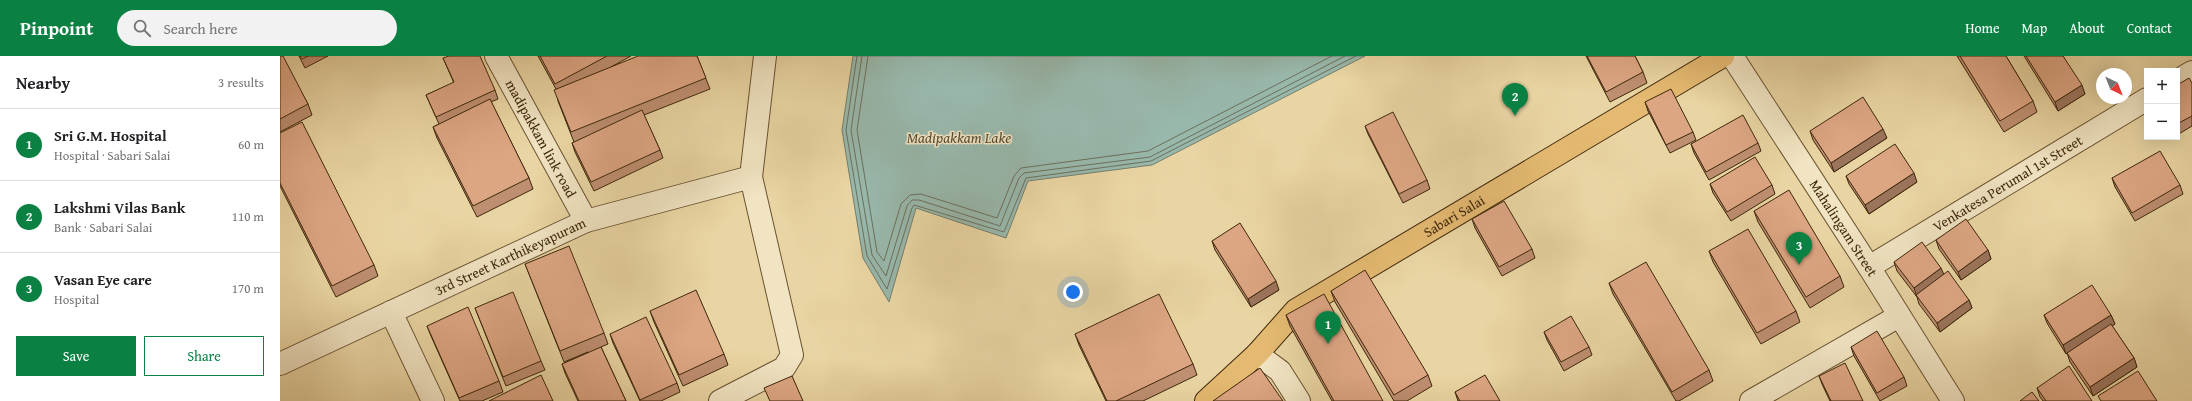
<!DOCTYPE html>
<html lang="en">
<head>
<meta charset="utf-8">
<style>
  body { margin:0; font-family:"Gentium Book Plus",serif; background:#f2f2f2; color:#202124 }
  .controls { position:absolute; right:12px; top:12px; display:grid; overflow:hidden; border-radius:0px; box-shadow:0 4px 16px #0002 }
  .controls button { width:36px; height:36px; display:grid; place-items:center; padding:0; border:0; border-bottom:1px solid #e0e0e0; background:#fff; color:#202124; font:20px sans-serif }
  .compass { position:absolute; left:1816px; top:12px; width:36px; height:36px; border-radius:50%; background:#fff; box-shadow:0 4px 16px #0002; rotate:137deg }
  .you { position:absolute; left:793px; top:236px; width:14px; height:14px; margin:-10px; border:3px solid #fff; border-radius:50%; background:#1a73e8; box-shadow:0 0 0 6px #1a73e833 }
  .badge { display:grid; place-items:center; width:26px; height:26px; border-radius:50%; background:#0b8043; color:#fff; font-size:13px; font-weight:700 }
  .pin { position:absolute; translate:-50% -33px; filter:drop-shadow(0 1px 2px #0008) }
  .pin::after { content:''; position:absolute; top:21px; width:14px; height:12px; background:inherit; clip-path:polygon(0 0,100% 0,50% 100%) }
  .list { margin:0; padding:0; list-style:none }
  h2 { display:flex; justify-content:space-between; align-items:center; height:52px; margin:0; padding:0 16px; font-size:17px }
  h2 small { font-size:13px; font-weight:400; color:#757577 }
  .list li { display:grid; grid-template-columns:26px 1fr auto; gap:12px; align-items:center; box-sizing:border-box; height:72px; padding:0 16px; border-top:1px solid #e0e0e0 }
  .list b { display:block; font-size:15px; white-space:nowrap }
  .list p { margin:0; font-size:13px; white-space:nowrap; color:#757577 }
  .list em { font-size:13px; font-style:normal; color:#757577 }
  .actions { display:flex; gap:8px; padding:12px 16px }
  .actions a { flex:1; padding:9px 0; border:1px solid #0b8043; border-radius:0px; text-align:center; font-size:14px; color:#0b8043 }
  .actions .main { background:#0b8043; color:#fff }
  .icon { flex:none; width:22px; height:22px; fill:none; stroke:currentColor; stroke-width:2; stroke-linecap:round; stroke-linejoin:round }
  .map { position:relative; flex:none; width:1912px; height:345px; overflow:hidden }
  header { display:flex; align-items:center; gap:24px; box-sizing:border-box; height:56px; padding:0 20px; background:#0b8043; color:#fff }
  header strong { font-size:19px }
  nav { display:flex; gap:22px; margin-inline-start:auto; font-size:14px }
  .search { width:280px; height:36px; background:#f2f2f2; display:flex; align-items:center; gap:10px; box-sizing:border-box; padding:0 14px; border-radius:22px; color:#757577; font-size:15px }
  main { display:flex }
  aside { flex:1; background:#fff }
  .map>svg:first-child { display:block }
  .water { fill:#98b8ac; stroke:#747e6c }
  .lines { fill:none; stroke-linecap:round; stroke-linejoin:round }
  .shore { stroke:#6b705c; stroke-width:1 }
  .minor-casing { stroke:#695231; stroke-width:24 }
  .major-casing { stroke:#3e270b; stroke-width:24 }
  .minor { stroke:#f1e4c3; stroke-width:22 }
  .major { stroke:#e4ba72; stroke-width:22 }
  .wall { fill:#be8f71; stroke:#3e270b }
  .shaded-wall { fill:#9b745c; stroke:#3e270b }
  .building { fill:#dda683; stroke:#3e270b }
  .labels { text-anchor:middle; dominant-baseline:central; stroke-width:3; stroke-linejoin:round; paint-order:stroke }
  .street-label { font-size:14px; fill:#3e270b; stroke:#f1e4c3 }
  .water-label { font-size:15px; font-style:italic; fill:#544b33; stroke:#f1e4c3 }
</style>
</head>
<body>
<header>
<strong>Pinpoint</strong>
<div class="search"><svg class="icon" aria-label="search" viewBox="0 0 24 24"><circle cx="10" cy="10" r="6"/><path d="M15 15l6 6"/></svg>Search here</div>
<nav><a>Home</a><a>Map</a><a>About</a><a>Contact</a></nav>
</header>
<main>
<aside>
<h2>Nearby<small>3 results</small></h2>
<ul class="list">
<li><span class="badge">1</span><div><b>Sri G.M. Hospital</b><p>Hospital · Sabari Salai</p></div><em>60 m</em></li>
<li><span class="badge">2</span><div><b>Lakshmi Vilas Bank</b><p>Bank · Sabari Salai</p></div><em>110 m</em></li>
<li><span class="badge">3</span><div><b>Vasan Eye care</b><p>Hospital</p></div><em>170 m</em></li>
</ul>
<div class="actions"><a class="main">Save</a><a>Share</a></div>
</aside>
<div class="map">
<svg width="1912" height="345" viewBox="0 0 1912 345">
  <rect width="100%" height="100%" fill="#e9d5a3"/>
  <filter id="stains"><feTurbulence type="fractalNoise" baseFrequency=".005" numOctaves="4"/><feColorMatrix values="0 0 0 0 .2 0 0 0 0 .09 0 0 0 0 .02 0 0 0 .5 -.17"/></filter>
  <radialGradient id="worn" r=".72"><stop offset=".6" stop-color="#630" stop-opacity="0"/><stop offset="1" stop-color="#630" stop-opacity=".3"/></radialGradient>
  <!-- water -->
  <path class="water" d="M573,0H1085L872,109L748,125L726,182L636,152L609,246L583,202L562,74Z"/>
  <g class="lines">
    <!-- shore -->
    <g class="shore">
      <path d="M577,0L566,74L587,200L607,233L632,152L634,149L724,176L746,122L871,105L1076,0"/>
      <path d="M582,0L571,74L592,199L606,220L627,150L632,144H639L720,170L739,122L744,117L870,101L1065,0"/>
      <path d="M588,0L577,74L597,196L604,205L621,148L630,139L641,138L717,162L734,120L741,112L868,95L1052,0"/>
    </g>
    <defs>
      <g id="minor">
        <path id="s1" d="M216,0L306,165"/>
        <path id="s2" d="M1452,0L1589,211L1673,345"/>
        <path d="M1897,25L1912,16"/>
        <path id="s3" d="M1589,211L1867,43"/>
        <path d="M111,256L153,345"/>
        <path d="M977,298L1000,315L1019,345"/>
        <path id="s4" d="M0,308L306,165L471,121"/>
        <path d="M440,345L504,312L512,299L471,121L485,0"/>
        <path d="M1471,345L1619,260"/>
      </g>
      <g id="major">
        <path id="s5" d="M926,345L977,298L1016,254L1443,0"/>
      </g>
    </defs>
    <!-- minor casing -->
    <use href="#minor" class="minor-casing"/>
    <!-- major casing -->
    <use href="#major" class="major-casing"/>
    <!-- minor -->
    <use href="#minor" class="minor"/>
    <!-- major -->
    <use href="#major" class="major"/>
  </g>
  <!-- wall -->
  <g class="wall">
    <path d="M0,0L28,48L32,59L0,76Z"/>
    <path d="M19,0H48L25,12Z"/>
    <path d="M258,0H351L331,11L417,0L430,33L364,59L380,94L383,102L314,135L295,96L292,87L294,86L278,45L276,33Z"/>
    <path d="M1306,0H1355L1363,16L1367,27L1330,46Z"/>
    <path d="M1677,0H1726L1753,45L1757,56L1724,76Z"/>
    <path d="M1744,0H1783L1805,38L1778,55Z"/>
    <path d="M163,2L215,34L218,43L211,46L249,122L253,133L197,161L157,82L153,71L159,68L146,39L174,27Z"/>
    <path d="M1912,27V70L1897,79V29Z"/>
    <path d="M1365,46L1413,76L1416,84L1390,97L1368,55Z"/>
    <path d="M1085,70L1147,124L1150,133L1123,147L1088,78Z"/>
    <path d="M1530,75L1607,82L1554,116L1533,84Z"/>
    <path d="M0,77L94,209L98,220L56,241L0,130Z"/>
    <path d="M1478,87L1481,95L1429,124L1414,97L1411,88Z"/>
    <path d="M1566,120L1637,126L1589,158L1569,128Z"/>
    <path d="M1832,122L1900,129L1903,138L1855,165L1835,131Z"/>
    <path d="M1430,128L1492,129L1495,138L1451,165L1433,137Z"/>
    <path d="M1474,155L1560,220L1564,231L1530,252L1478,166Z"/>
    <path d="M1192,163L1252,193L1255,202L1222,220L1195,172Z"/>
    <path d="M1656,184L1708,194L1711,203L1681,224L1659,193Z"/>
    <path d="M932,185L999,234L971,251L935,194Z"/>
    <path d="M1429,195L1516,255L1520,266L1481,288L1433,206Z"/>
    <path d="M1614,206L1664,219L1689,244L1692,252L1660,276L1639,248L1637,241L1617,215Z"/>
    <path d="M245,208L324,277L328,288L321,291L346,345H298L285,317L282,308L308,296L284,306Z"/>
    <path d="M1329,227L1429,314L1433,325L1399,345H1396L1333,238Z"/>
    <path d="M1051,235L1148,319L1152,330L1127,345H1114L1055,246Z"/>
    <path d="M195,252L261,305L265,314L226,330Z"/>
    <path d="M370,255L444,298L448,309L403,330L374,266Z"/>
    <path d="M1006,259L1103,345H1052L1010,270Z"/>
    <path d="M1764,259H1831L1835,268L1832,270L1854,302L1857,311L1813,340L1790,306L1787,297L1786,298L1767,267Z"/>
    <path d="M147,270L219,325L223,336L202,345H180L151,280Z"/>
    <path d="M1264,276L1309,291L1312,299L1284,315L1267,284Z"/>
    <path d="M330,278L397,327L400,336L381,345H360L333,287Z"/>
    <path d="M795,278L913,308L917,319L863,345H826L799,289Z"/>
    <path d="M1571,291L1624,321L1627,330L1600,345L1574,300Z"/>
    <path d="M1539,320L1583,345H1550L1542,328Z"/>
    <path d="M1757,332L1812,345H1763L1760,341Z"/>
    <path d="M1175,336L1220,345H1178Z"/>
  </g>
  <!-- shaded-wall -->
  <g class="shaded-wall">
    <path d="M1802,29L1805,38L1778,55L1775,46Z"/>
    <path d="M1603,73L1607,82L1554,116L1551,107Z"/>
    <path d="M1634,117L1637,126L1589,158L1585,149Z"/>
    <path d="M1708,194L1711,203L1681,224L1678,216Z"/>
    <path d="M1661,212L1665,221L1636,239L1637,241L1634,232Z"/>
    <path d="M996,225L999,234L971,251L968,243Z"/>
    <path d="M1689,244L1692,252L1660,276L1657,267Z"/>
    <path d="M1831,259L1835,268L1786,298L1783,289Z"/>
    <path d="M1854,302L1857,311L1813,340L1810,331Z"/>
  </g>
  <!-- building -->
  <g class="building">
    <path d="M0,0H3L28,48L0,63Z"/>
    <path d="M20,0H28L22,3Z"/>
    <path d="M169,0H200L215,34L156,61L146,39L174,26L163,2Z"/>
    <path d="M260,0H327L275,28Z"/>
    <path d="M358,0H417L426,22L291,76L274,34Z"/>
    <path d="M1307,0H1355L1363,16L1326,36Z"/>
    <path d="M1680,0H1726L1753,45L1720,65Z"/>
    <path d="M1746,0H1783L1802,29L1775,46Z"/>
    <path d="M1909,22L1912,27V60L1897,68V29Z"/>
    <path d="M1391,33L1413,76L1386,89L1365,46Z"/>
    <path d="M1583,41L1603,73L1551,107L1530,75Z"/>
    <path d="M210,43L249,122L193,150L153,71Z"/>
    <path d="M362,54L380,94L311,126L292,87Z"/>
    <path d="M1113,56L1147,124L1119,138L1085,70Z"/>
    <path d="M1463,59L1478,87L1426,116L1411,88Z"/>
    <path d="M22,66L94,209L52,230L0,127V77Z"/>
    <path d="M1615,88L1634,117L1585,149L1566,120Z"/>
    <path d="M1880,95L1900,129L1852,157L1832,122Z"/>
    <path d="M1475,101L1492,129L1447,156L1430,128Z"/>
    <path d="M1509,134L1560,220L1526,241L1474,155Z"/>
    <path d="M1224,145L1252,193L1219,211L1192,163Z"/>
    <path d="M1686,163L1708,194L1678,216L1656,184Z"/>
    <path d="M960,167L996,225L968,243L932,185Z"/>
    <path d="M1468,173L1516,255L1477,277L1429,195Z"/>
    <path d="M1642,186L1661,212L1634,232L1614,206Z"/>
    <path d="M289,190L324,277L280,295L245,208Z"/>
    <path d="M1366,206L1429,314L1392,336L1329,227Z"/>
    <path d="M1085,214L1148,319L1114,339L1051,235Z"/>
    <path d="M1668,215L1689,244L1657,267L1636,239Z"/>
    <path d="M1812,229L1831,259L1783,289L1764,259Z"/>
    <path d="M416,234L444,298L399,319L370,255Z"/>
    <path d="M233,236L261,305L223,321L195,252Z"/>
    <path d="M879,238L913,308L836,345H827L795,278Z"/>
    <path d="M1044,238L1103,345H1054L1006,259Z"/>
    <path d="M188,251L219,325L179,342L147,270Z"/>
    <path d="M1291,260L1309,291L1281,306L1264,276Z"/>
    <path d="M366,261L397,327L360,344L330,278Z"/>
    <path d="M1831,268L1854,302L1810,331L1787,297Z"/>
    <path d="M1597,275L1624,321L1597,337L1571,291Z"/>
    <path d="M321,291L346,345H299L282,308Z"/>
    <path d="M1565,307L1583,345H1551L1539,320Z"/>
    <path d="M1789,310L1812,345H1766L1757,332Z"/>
    <path d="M980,312L1003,345H933Z"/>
    <path d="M1858,315L1877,345H1821L1818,340Z"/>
    <path d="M261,319L273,345H209Z"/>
    <path d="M1205,319L1220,345H1180L1175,336Z"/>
    <path d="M512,320L523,345H490L484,332Z"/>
    <path d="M1752,336L1759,345H1740Z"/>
  </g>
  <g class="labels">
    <!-- street labels -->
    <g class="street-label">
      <text stroke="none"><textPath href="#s1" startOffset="94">madipakkam link road</textPath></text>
      <text stroke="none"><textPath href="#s3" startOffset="162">Venkatesa Perumal 1st Street</textPath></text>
      <text stroke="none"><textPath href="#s5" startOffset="312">Sabari Salai</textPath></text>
      <text stroke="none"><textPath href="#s2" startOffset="205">Mahalingam Street</textPath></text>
      <text stroke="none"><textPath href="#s4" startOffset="254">3rd Street Karthikeyapuram</textPath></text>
    </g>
    <!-- water labels -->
    <g class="water-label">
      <text x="679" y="81">Madipakkam Lake</text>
    </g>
  </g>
  <rect width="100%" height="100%" filter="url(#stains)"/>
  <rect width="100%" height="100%" fill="url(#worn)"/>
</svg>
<div class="controls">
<button>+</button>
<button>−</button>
</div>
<svg class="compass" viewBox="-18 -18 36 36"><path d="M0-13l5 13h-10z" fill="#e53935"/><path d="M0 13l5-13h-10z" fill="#757577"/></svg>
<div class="you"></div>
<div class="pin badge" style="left:1048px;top:288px">1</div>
<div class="pin badge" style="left:1235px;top:60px">2</div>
<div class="pin badge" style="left:1519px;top:209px">3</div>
</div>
</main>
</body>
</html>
